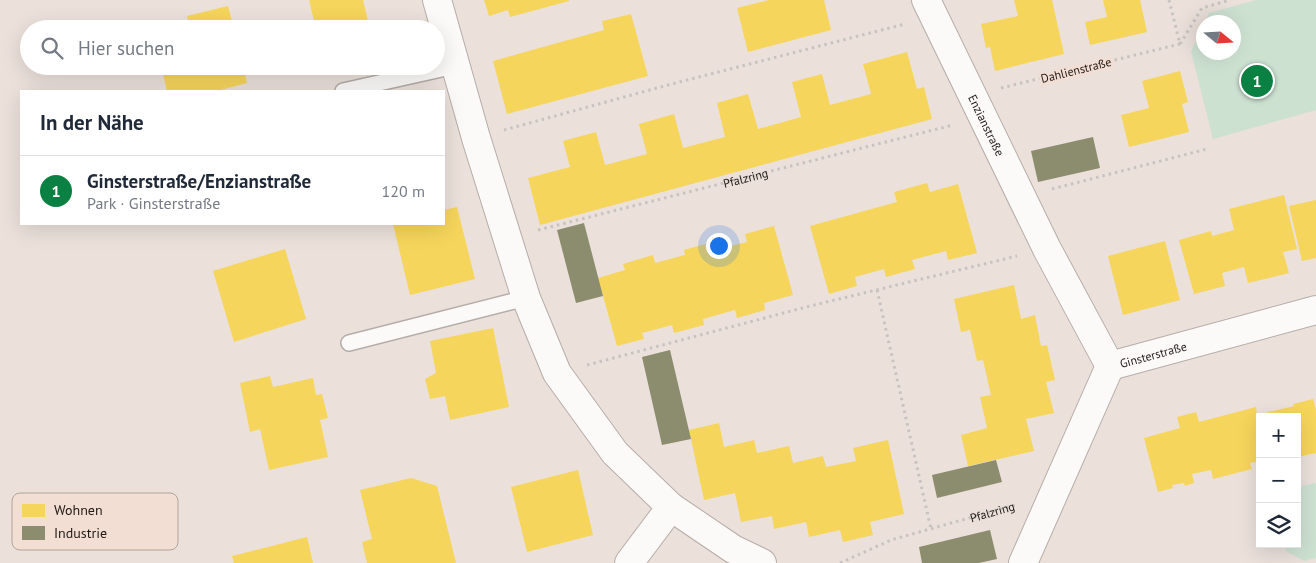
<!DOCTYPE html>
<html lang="de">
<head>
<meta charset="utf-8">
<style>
  body { margin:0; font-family:"PT Sans",sans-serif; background:#f6f6f7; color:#1f2937 }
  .controls { position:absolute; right:15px; bottom:15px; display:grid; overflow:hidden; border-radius:0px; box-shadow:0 5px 20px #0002 }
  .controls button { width:45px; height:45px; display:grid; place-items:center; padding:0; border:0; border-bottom:1px solid #e0e1e3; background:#fff; color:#1f2937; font:25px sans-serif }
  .compass { position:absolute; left:1196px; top:15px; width:45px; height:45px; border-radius:50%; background:#fff; box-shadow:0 5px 20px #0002; rotate:108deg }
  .you { position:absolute; left:718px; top:245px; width:18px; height:18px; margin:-12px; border:4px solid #fff; border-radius:50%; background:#1a73e8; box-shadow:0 0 0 8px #1a73e833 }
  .badge { display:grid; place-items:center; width:32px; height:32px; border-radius:50%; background:#0b8043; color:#fff; font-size:16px; font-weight:700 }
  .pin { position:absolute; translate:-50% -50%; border:2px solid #fff; box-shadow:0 1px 5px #0006 }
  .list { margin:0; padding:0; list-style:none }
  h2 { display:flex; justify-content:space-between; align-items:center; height:65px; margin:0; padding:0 20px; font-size:21px }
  h2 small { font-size:16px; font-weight:400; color:#747a83 }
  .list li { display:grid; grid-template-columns:32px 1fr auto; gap:15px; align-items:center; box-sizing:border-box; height:70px; padding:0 20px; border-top:1px solid #e0e1e3 }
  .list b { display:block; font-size:19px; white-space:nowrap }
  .list p { margin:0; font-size:16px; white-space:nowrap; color:#747a83 }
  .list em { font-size:16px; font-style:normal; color:#747a83 }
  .icon { flex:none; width:28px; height:28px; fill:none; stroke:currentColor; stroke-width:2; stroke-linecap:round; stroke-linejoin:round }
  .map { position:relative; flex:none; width:1316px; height:563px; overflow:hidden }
  .search { position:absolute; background:#fff; box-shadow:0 5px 20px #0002; left:20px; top:20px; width:425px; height:55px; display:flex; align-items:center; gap:12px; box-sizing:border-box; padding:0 18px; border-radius:28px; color:#747a83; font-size:19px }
  .panel { position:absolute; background:#fff; box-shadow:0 5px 20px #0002; left:20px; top:90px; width:425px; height:135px; border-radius:0px }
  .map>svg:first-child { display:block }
  .green { fill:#cde1d1 }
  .homes { fill:#f6d55c }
  .industry { fill:#8c8c6e }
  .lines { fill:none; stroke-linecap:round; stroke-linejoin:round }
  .lane-casing { stroke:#b5ada8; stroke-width:18 }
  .street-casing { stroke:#b5ada8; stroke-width:30 }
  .path { stroke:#c6c3c1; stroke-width:3; stroke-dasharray:2.5 4; stroke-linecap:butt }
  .lane { stroke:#fcfaf9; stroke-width:15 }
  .street { stroke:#fcfaf9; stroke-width:28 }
  .labels { text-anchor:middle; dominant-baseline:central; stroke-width:5; stroke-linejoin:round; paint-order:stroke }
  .street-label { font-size:12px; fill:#201915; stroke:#f2ded3 }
  .key { fill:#f2ded3; stroke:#b3a39a; stroke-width:1 }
  .key-label { font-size:14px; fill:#201915 }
</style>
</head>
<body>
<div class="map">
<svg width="1316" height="563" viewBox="0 0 1316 563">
  <rect width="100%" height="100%" fill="#ebe0da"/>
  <!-- green -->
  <g class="green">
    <path d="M1256,0H1316V110L1213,139L1191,52L1203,25L1204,52H1234V22H1205L1209,13Z"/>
    <path d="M1316,483V558L1304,561L1286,551L1285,544H1297V487Z"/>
  </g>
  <!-- homes -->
  <g class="homes">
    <path d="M309,0H363L370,29H316Z"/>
    <path d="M484,0H569V1L510,17L508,10L489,16Z"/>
    <path d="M769,0H824L831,30L748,52L737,8Z"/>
    <path d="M1014,0H1052L1064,54L995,71L990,47L986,48L981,24L1018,16Z"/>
    <path d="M1103,0H1140L1147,32L1090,45L1085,22L1107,17Z"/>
    <path d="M228,6L234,29H190L187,16Z"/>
    <path d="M631,14L648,76L507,114L493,61L604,30L602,21Z"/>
    <path d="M907,52L917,89L924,87L932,119L540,225L528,178L570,167L563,141L596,132L605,165L647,154L639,124L674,114L683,148L725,137L717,103L748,94L758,129L801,117L792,82L822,74L830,105L871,94L863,64Z"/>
    <path d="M161,66H243L247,83L217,91H167Z"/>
    <path d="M1180,71L1188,102L1182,104L1189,132L1129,147L1121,115L1149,108L1142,81Z"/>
    <path d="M927,183L930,192L958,184L977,253L948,260L946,251L912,260L915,269L886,277L884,269L855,277L857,286L829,294L810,226L897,202L894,192Z"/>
    <path d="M1284,195L1297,249L1283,252L1289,273L1248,283L1244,267L1222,273L1225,286L1194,294L1179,240L1211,231L1212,236L1234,230L1229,209Z"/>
    <path d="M1316,200V258L1302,261L1289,206Z"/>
    <path d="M457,207L475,279L410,295L393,224H444V210Z"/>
    <path d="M774,226L793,295L764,303L765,310L737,318L735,310L703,319L704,325L674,333L672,325L642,333L644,339L617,346L598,278L625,270L623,264L653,255L655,263L685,255L684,250L716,241L718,249L747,242L745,234Z"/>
    <path d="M1165,241L1180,300L1123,315L1108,256Z"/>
    <path d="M285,249L306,319L234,342L213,271Z"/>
    <path d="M1014,285L1021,319L1035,315L1041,346L1047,345L1055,380L1046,382L1054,413L1026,419L1034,451L968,466L961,435L987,428L980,397L991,395L983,360L977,361L970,330L961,332L954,299Z"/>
    <path d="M493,328L509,407L450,420L445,396L430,399L425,379L436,373L430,341Z"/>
    <path d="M270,376L273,387L313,378L316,395L322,394L328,418L320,420L328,457L269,470L260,429L250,432L240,383Z"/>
    <path d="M1313,399L1316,410V453L1297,457V417H1260V461L1250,463L1252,469L1213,479L1211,470L1192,474L1194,483L1185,486L1184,483L1172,485L1173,488L1158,492L1144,438L1180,428L1177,417L1196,412L1199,422L1256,407L1257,415L1294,406L1293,404Z"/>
    <path d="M719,423L724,447L754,440L757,453L789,446L793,463L823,456L826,467L856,461L853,448L888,440L904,514L870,522L873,535L843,542L840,530L809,537L806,522L774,529L772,516L741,522L735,493L704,500L689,430Z"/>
    <path d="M578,470L593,535L527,552L511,487Z"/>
    <path d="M411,478L437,486L456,563H367L362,542L372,539L360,490Z"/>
    <path d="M307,537L313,563H234L232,556Z"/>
  </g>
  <!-- industry -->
  <g class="industry">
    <path d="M1093,137L1100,168L1038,182L1031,151Z"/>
    <path d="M584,223L603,296L576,303L557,230Z"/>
    <path d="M670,350L691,439L662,445L642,357Z"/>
    <path d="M996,460L1002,482L937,498L932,475Z"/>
    <path d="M990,530L997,559L979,563H922L919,547Z"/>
  </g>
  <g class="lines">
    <defs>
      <g id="lane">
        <path d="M343,91L455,66"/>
        <path d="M349,343L526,298"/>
      </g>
      <g id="street">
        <path d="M437,0L476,138L526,298L557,373L615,453L671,507L733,549L762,563"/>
        <path id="s3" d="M926,0L1047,249L1110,366"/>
        <path d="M629,563L671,507"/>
        <path id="s4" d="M1023,563L1110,366L1316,310"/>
      </g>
    </defs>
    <!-- lane casing -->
    <use href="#lane" class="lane-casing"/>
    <!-- street casing -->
    <use href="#street" class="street-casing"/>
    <!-- path -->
    <g class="path">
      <path d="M1169,0L1180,44L1202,8L1230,0"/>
      <path d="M1001,88L1180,44"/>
      <path d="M504,130L668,85L905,24"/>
      <path d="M1052,189L1207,149"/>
      <path id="s1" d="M538,230L953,125"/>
      <path d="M877,290L931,529"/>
      <path d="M587,365L810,306L1017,256"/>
      <path id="s2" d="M840,563L891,540L1015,505"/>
    </g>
    <!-- lane -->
    <use href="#lane" class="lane"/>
    <!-- street -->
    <use href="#street" class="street"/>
  </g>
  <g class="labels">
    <!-- street labels -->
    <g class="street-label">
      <text transform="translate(1076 70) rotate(-14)">Dahlienstraße</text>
      <text stroke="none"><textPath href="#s3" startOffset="139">Enzianstraße</textPath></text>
      <text stroke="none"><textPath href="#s1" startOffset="214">Pfalzring</textPath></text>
      <text stroke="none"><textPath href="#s4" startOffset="260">Ginsterstraße</textPath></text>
      <text stroke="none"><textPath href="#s2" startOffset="161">Pfalzring</textPath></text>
    </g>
  </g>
  <!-- legend -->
  <rect x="12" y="493" width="166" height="57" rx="8" class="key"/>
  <rect x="22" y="504" width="23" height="13" fill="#f6d55c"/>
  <rect x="22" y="526" width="23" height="14" fill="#8c8c6e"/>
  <g class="key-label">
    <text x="54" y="515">Wohnen</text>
    <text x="54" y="538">Industrie</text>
  </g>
</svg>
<div class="controls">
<button>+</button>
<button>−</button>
<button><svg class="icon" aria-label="layers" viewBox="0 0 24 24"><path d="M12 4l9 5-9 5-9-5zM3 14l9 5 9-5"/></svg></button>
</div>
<svg class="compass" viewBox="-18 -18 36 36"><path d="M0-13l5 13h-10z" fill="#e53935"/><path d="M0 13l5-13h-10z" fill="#747a83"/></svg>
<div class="you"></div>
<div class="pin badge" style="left:1257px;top:81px">1</div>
<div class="search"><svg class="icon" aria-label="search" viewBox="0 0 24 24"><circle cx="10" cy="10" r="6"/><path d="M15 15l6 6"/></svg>Hier suchen</div>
<section class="panel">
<h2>In der Nähe<small></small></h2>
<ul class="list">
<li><span class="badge">1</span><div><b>Ginsterstraße/Enzianstraße</b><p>Park · Ginsterstraße</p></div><em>120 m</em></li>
</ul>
</section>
</div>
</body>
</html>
